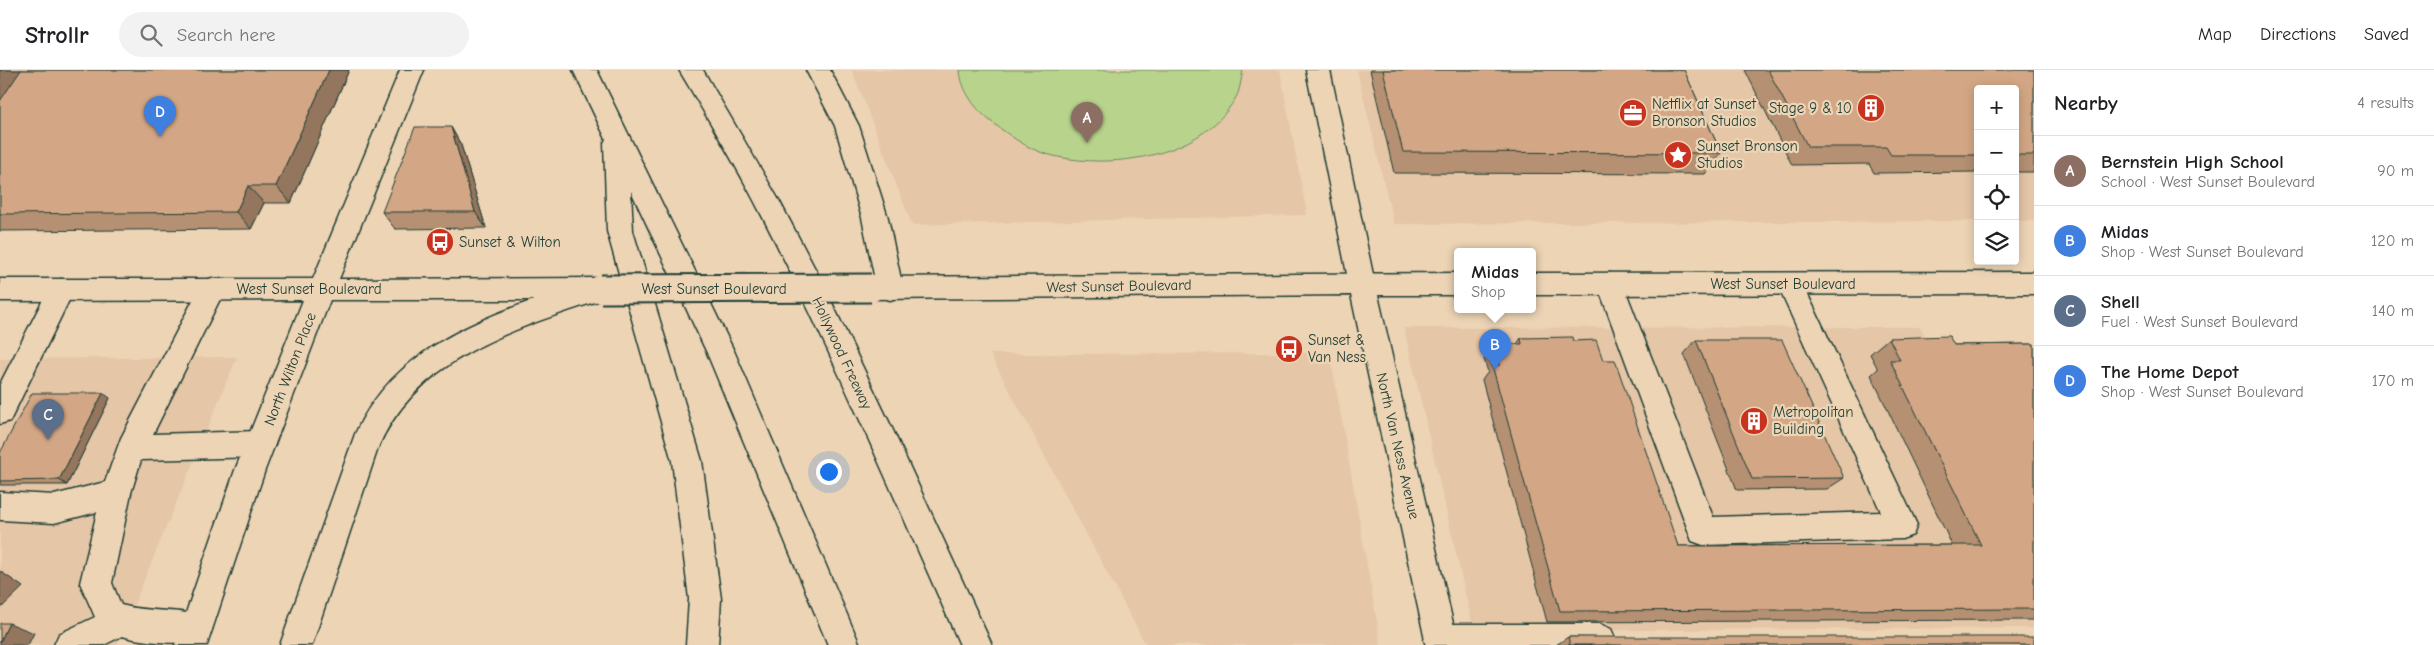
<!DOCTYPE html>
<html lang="en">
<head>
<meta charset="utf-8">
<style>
  body { margin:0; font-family:"Comic Neue",sans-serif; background:#f2f2f2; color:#202124 }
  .controls { position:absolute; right:15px; top:15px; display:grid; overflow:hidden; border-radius:5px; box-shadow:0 2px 12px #0003 }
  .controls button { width:45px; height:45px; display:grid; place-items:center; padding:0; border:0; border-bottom:1px solid #e0e0e0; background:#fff; color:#202124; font:25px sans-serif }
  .you { position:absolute; left:828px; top:401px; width:18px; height:18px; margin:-12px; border:4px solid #fff; border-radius:50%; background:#1a73e8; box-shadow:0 0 0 8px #1a73e833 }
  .badge { display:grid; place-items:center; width:32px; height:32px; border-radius:50%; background:#0f766e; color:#fff; font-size:16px; font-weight:700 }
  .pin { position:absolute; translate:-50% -41px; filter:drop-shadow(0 1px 2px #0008) }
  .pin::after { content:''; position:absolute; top:26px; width:18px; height:15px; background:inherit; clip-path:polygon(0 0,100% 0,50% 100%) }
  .popup { position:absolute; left:1454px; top:178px; width:82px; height:65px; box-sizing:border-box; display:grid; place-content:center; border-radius:5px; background:#fff; filter:drop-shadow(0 1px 4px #0005); font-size:16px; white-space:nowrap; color:#757577 }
  .popup b { font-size:19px; color:#202124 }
  .popup::after { content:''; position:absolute; left:50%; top:100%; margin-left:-10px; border:10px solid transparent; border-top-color:#fff }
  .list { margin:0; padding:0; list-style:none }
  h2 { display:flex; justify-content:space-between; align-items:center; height:65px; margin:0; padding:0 20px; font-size:21px }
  h2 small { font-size:16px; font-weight:400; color:#757577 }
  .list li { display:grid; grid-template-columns:32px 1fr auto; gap:15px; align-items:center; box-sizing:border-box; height:70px; padding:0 20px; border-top:1px solid #e0e0e0 }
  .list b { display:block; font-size:19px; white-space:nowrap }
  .list p { margin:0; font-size:16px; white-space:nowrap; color:#757577 }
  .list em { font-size:16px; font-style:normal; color:#757577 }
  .icon { flex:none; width:28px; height:28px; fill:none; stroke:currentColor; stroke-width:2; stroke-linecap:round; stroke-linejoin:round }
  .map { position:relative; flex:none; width:2034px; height:575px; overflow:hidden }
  header { display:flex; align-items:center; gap:30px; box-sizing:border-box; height:70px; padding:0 25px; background:#fff; border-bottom:1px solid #e0e0e0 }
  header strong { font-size:24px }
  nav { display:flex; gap:28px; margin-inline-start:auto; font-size:18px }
  .search { width:350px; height:45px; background:#f2f2f2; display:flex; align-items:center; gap:12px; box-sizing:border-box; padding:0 18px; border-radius:28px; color:#757577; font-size:19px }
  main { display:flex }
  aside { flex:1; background:#fff }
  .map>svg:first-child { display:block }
  .built { fill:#e5c6a7 }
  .green { fill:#b8d48c; stroke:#6c8860 }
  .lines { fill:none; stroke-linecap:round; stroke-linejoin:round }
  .minor-casing { stroke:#1f3d34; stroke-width:3 }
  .major-casing { stroke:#1f3d34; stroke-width:3 }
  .highway-casing { stroke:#1f3d34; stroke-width:3 }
  .minor { fill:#edd4b5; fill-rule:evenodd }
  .major { fill:#edd4b5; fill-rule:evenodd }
  .highway { fill:#edd4b5; fill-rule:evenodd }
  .major-bridge-casing { stroke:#1f3d34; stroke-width:31; stroke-linecap:butt }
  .major-bridge { stroke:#edd4b5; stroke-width:27 }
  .wall { fill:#b59072; stroke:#1f3d34 }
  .shaded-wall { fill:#94755d; stroke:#1f3d34 }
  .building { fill:#d3a785; stroke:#1f3d34 }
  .labels { text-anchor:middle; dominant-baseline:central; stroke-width:4.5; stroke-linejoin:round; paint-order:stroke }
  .poi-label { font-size:15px; fill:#1f3d34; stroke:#edd4b5; text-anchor:start }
  .street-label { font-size:15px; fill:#1f3d34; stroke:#edd4b5 }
</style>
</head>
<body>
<header>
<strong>Strollr</strong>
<div class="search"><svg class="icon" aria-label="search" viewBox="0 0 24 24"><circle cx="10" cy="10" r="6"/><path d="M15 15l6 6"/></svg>Search here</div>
<nav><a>Map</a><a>Directions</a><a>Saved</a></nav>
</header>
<main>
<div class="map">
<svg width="2034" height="575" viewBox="0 0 2034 575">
  <rect width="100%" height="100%" fill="#edd4b5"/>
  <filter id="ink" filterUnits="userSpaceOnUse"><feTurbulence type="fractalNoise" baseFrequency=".02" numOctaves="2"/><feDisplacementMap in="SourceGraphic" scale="10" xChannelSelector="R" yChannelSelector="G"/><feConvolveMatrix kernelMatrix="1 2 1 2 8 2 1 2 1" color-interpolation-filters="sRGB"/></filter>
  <g filter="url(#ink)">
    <!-- built -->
    <g class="built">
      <path d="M852,0H1280L1307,145L912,155Z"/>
      <path d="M1357,0H2034V151H2015V19H1978V151L1394,154Z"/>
      <path d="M1920,257L2034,469V558L1474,561L1404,258Z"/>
      <path d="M1330,283L1381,575H1146L990,284Z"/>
      <path d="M237,287L117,575H0V289Z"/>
    </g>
    <!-- green -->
    <path class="green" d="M960,0H1243C1241,9 1240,22 1235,29C1200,89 1107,101 1046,84C1026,78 1009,65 993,53C977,41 961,21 960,0Z"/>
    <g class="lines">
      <defs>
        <g id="minor">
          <path d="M1306,0H1330L1375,214L1371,222L1362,225L1353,222L1349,214Z"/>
          <path d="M1610,203L1619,206L1623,214L1713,447L1881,442L1777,214L1781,206L1790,203L1799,206L1917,455L1913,465L1902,469L1703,475L1692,471L1597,214L1601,206Z"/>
          <path d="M212,208L221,211L225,219L153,364L261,361L271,365L275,374L271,383L261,387L141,390L131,423L112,513L121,535C149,543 181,538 207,548L212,559L207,570C185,575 146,573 122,566L104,575H54L59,564L95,547L80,513L97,442L54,453L0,450V422L54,425L105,412L121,368L203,211Z"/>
          <path d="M61,209L70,212L74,220L10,351L0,354V314L52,212Z"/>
          <path d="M1440,554H1600L1611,559L1616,570L1614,575H1426L1424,570L1429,559Z"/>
        </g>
        <g id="major">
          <path d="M400,0H424L339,209L601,208L610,211L614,219L610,227L601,230H330L265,400L207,575H175L235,400L303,230L0,231V209H313Z"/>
          <path d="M2034,202V224L1532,225V203Z"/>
          <path d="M1458,203V225H1378L1458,575H1426L1351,225L871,229L862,226L858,218L862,210L871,207Z"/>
        </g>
        <g id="highway">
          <path d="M573,0H597L735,283L860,575H828L707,283L631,121L633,161L702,391L721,529L718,575H686L689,529L672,391L607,161L604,73L606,69Z"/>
          <path d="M679,0H703L780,132L821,210L891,356L992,575H960C895,430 833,283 760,142C735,93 707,47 679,0Z"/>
          <path d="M806,0H830L859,56L888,148L903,219L899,227L890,230L881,227L877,219L862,148L835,56Z"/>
          <path d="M601,208L610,211L614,219L610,227C523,256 417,285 378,378L312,575H280L355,364C398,267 509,238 601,208Z"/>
        </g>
      </defs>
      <!-- minor casing -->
      <use href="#minor" class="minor-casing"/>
      <!-- major casing -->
      <use href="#major" class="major-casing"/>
      <!-- highway casing -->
      <use href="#highway" class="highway-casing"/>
      <!-- minor -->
      <use href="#minor" class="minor"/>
      <!-- major -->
      <use href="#major" class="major"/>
      <!-- highway -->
      <use href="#highway" class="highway"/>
      <defs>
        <path id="major-bridge" d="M601,219L871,218"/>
      </defs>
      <!-- major-bridge casing -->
      <use href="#major-bridge" class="major-bridge-casing"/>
      <!-- major-bridge -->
      <use href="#major-bridge" class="major-bridge"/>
    </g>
    <!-- wall -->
    <g class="wall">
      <path d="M0,0H349L291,133H264L251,159L0,161Z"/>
      <path d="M1370,0H1684L1721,83L1705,104L1394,103Z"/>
      <path d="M1745,0H2034V102H2015V19H1978V102L1874,103L1869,94L1792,95Z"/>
      <path d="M451,57L461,75L486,158L395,159L382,142Z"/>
      <path d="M1521,268L1573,271L1603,290L1678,476L1952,475L1871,305L1878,299L1870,284L1889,268L1954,275L2034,274V550L1547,552L1482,310L1488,302L1484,289L1495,274H1517Z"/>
      <path d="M1696,270L1844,408L1827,419L1737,420L1684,284Z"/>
      <path d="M110,328L67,415H0V383Z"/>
      <path d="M1568,567L2034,575H1556Z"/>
    </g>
    <!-- shaded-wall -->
    <g class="shaded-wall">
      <path d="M0,0H24L0,34Z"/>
      <path d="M329,0H349L291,133L276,116Z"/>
      <path d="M451,57L461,75L486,158L475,142Z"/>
      <path d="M248,116L264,133L251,159L236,142Z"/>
      <path d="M103,323L110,328L67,415L59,410Z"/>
      <path d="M0,501L23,517L0,539Z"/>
      <path d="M9,553L34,563L28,575H0V572Z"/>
    </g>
    <!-- building -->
    <g class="building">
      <path d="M21,0H329L276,116H248L236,142L0,144V31Z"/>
      <path d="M1383,0H1684L1721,83L1403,82Z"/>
      <path d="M1768,0H2034V85H2015V19H1978V85H1891L1886,77H1808Z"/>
      <path d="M415,57H451L475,142H382Z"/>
      <path d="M1949,266L1954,275L2034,274V539L1560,541L1492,295H1500L1495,274H1522L1521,268L1572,267L1573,271L1596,270L1603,290H1615L1678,476L1981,475L1890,290H1900L1889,268Z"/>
      <path d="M1696,270H1782L1844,408L1752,409Z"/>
      <path d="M32,323H103L59,410L0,411V383Z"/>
      <path d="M0,553H9L0,572Z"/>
      <path d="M1568,567H2034V575H1570Z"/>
    </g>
  </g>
  <!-- icons -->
  <defs>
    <symbol id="building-disc" viewBox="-11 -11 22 22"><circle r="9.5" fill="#c8321e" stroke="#edd4b5"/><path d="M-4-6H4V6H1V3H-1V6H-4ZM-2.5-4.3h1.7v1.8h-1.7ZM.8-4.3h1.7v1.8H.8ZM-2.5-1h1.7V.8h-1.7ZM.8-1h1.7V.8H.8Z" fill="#fff"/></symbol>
    <symbol id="office-disc" viewBox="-11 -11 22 22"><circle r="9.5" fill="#c8321e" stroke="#edd4b5"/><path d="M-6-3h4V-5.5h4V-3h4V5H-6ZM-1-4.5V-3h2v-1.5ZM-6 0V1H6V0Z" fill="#fff"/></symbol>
    <symbol id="sight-disc" viewBox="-11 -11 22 22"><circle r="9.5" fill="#c8321e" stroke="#edd4b5"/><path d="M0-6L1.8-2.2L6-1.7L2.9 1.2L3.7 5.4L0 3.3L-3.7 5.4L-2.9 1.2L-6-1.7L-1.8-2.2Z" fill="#fff"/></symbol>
    <symbol id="bus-disc" viewBox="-11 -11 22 22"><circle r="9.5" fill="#c8321e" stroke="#edd4b5"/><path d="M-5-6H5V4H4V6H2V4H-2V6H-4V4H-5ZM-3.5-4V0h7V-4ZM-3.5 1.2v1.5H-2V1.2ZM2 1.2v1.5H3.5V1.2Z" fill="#fff"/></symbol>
  </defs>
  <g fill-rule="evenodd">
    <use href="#building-disc" x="1855" y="22" width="32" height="32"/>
    <use href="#office-disc" x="1617" y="27" width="32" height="32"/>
    <use href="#sight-disc" x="1662" y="69" width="32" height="32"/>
    <use href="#bus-disc" x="424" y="156" width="32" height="32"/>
    <use href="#bus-disc" x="1273" y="263" width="32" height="32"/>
    <use href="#building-disc" x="1738" y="335" width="32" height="32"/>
  </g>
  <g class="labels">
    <!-- poi labels -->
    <g class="poi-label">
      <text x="1652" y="34">Netflix at Sunset<tspan x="1652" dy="17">Bronson Studios</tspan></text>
      <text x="1852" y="38" text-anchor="end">Stage 9 &amp; 10</text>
      <text x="1697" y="76">Sunset Bronson<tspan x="1697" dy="17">Studios</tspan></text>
      <text x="459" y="172">Sunset &amp; Wilton</text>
      <text x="1308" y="270">Sunset &amp;<tspan x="1308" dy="17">Van Ness</tspan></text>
      <text x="1773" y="342">Metropolitan<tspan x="1773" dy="17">Building</tspan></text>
    </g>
    <!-- street labels -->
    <g class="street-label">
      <text x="1783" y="214">West Sunset Boulevard</text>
      <text transform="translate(1119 216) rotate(-1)">West Sunset Boulevard</text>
      <text x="309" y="219">West Sunset Boulevard</text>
      <text x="714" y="219">West Sunset Boulevard</text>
      <text transform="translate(842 283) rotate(65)">Hollywood Freeway</text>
      <text transform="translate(290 299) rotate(-69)">North Wilton Place</text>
      <text transform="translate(1398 376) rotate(77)">North Van Ness Avenue</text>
    </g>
  </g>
</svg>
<div class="controls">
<button>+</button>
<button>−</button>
<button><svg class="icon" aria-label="locate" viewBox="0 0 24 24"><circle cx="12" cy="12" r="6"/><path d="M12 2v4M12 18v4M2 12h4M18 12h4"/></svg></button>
<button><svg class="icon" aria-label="layers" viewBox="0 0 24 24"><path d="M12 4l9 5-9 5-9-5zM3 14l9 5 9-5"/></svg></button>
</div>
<div class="you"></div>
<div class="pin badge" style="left:1087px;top:73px;background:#8d6e63">A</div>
<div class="pin badge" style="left:1495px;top:300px;background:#3f7fe0">B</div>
<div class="popup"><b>Midas</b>Shop</div>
<div class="pin badge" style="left:48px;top:370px;background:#5c6f8a">C</div>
<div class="pin badge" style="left:160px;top:67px;background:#3f7fe0">D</div>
</div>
<aside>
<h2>Nearby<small>4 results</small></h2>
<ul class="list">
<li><span class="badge" style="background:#8d6e63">A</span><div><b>Bernstein High School</b><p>School · West Sunset Boulevard</p></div><em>90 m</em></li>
<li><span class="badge" style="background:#3f7fe0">B</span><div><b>Midas</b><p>Shop · West Sunset Boulevard</p></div><em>120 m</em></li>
<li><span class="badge" style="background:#5c6f8a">C</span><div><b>Shell</b><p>Fuel · West Sunset Boulevard</p></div><em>140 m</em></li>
<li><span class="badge" style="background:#3f7fe0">D</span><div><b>The Home Depot</b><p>Shop · West Sunset Boulevard</p></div><em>170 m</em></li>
</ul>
</aside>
</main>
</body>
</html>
